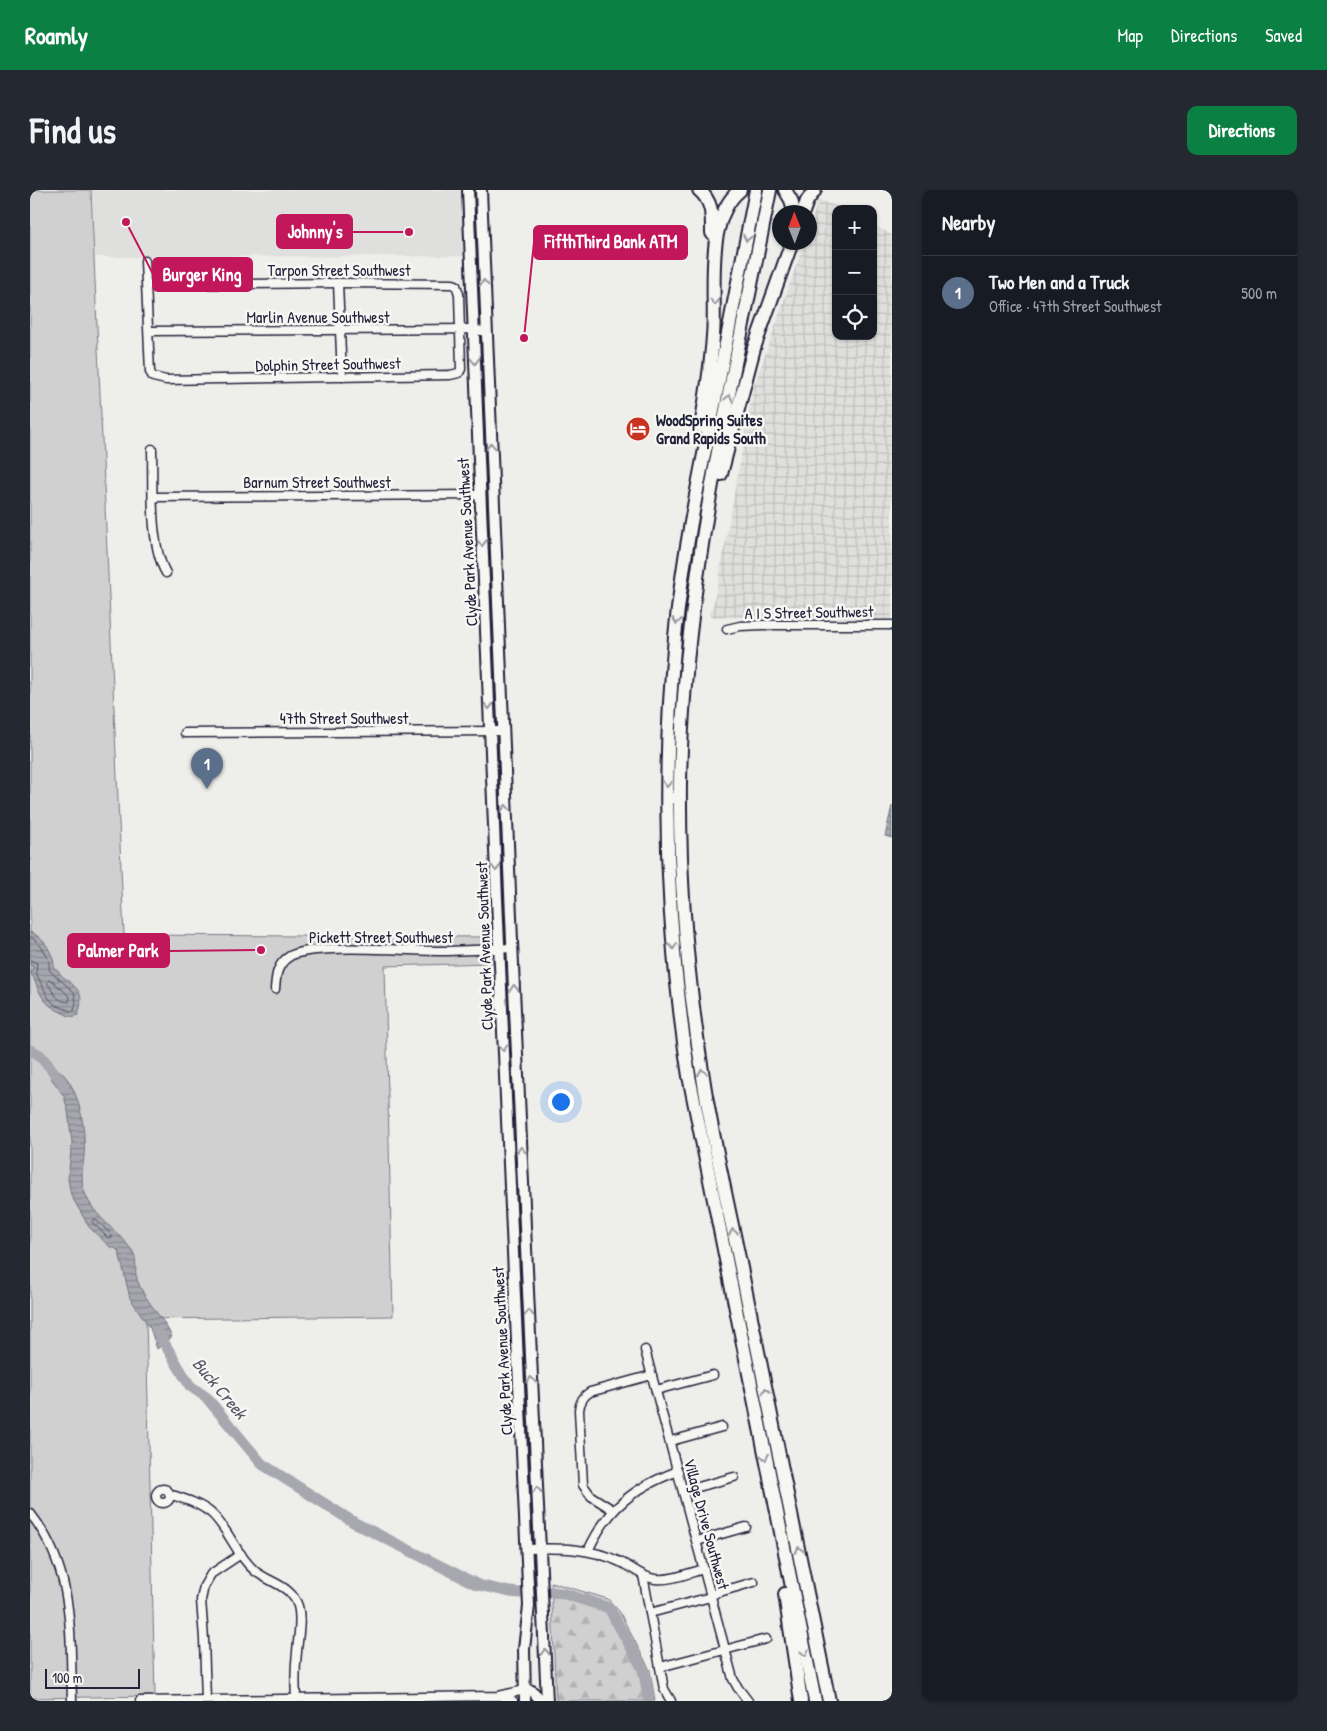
<!DOCTYPE html>
<html lang="en">
<head>
<meta charset="utf-8">
<style>
  body { margin:0; font-family:"Patrick Hand",sans-serif; background:#242831; color:#f1f3f6 }
  .controls { position:absolute; right:15px; top:15px; display:grid; overflow:hidden; border-radius:10px; box-shadow:0 1px 4px #0004 }
  .controls button { width:45px; height:45px; display:grid; place-items:center; padding:0; border:0; border-bottom:1px solid #363941; background:#171b24; color:#f1f3f6; font:25px sans-serif }
  .compass { position:absolute; left:742px; top:15px; width:45px; height:45px; border-radius:50%; background:#171b24; box-shadow:0 1px 4px #0004; rotate:359deg }
  .scale { position:absolute; left:15px; bottom:12px; width:95px; box-sizing:border-box; padding-left:5px; border:2px solid #22223b; border-top:0; font-size:14px; line-height:18px; white-space:nowrap; color:#22223b; -webkit-text-stroke:4px #f6f6f2; paint-order:stroke }
  .you { position:absolute; left:530px; top:911px; width:18px; height:18px; margin:-12px; border:4px solid #fff; border-radius:50%; background:#1a73e8; box-shadow:0 0 0 8px #1a73e833 }
  .badge { display:grid; place-items:center; width:32px; height:32px; border-radius:50%; background:#0b8043; color:#fff; font-size:16px; font-weight:700 }
  .pin { position:absolute; translate:-50% -41px; filter:drop-shadow(0 1px 2px #0008) }
  .pin::after { content:''; position:absolute; top:26px; width:18px; height:15px; background:inherit; clip-path:polygon(0 0,100% 0,50% 100%) }
  .list { margin:0; padding:0; list-style:none }
  h2 { display:flex; justify-content:space-between; align-items:center; height:65px; margin:0; padding:0 20px; font-size:21px }
  h2 small { font-size:16px; font-weight:400; color:#9ea1a6 }
  .list li { display:grid; grid-template-columns:32px 1fr auto; gap:15px; align-items:center; box-sizing:border-box; height:75px; padding:0 20px; border-top:1px solid #363941 }
  .list b { display:block; font-size:19px; white-space:nowrap }
  .list p { margin:0; font-size:16px; white-space:nowrap; color:#9ea1a6 }
  .list em { font-size:16px; font-style:normal; color:#9ea1a6 }
  .icon { flex:none; width:28px; height:28px; fill:none; stroke:currentColor; stroke-width:2; stroke-linecap:round; stroke-linejoin:round }
  .map { position:relative; flex:none; width:862px; height:1511px; overflow:hidden; border-radius:10px }
  header { display:flex; align-items:center; gap:30px; box-sizing:border-box; height:70px; padding:0 25px; background:#0b8043; color:#fff }
  header strong { font-size:24px }
  nav { display:flex; gap:28px; margin-inline-start:auto; font-size:18px }
  .intro { display:flex; align-items:center; justify-content:space-between; box-sizing:border-box; height:120px; padding:0 30px }
  h1 { margin:0; font-size:35px }
  .button { padding:12px 22px; border-radius:10px; background:#0b8043; color:#fff; font-size:18px; font-weight:700 }
  main { display:flex; gap:30px; padding:0 30px }
  aside { flex:1; background:#171b24; border-radius:10px; box-shadow:0 1px 4px #0004 }
  .map>svg:first-child { display:block }
  .built { fill:#dfdfde }
  .industrial { fill:url(#industrial-grid) }
  .forest { fill:url(#forest-firs); stroke:#797986 }
  .park { fill:#d0d0d1; stroke:#797986 }
  .water { fill:url(#water-rules); stroke:#727281 }
  .lines { fill:none; stroke-linecap:round; stroke-linejoin:round }
  .shore { stroke:#575769; stroke-width:1 }
  .river { stroke:#a7a7af; stroke-width:11 }
  .minor-casing { stroke:#22223b; stroke-width:11 }
  .major-casing { stroke:#22223b; stroke-width:14 }
  .highway-casing { stroke:#22223b; stroke-width:16 }
  .minor { stroke:#f6f6f2; stroke-width:8 }
  .major { stroke:#f6f6f2; stroke-width:10 }
  .highway { stroke:#f6f6f2; stroke-width:12 }
  .oneway { stroke:#9797a0 }
  .labels { text-anchor:middle; dominant-baseline:central; stroke-width:5; stroke-linejoin:round; paint-order:stroke }
  .street-label { font-size:16px; fill:#22223b; stroke:#f6f6f2 }
  .poi-label { font-size:16px; font-weight:bold; fill:#22223b; stroke:#f6f6f2; text-anchor:start }
  .water-label { font-size:18px; font-style:italic; fill:#575769; stroke:#f6f6f2 }
  .leader { fill:none; stroke:#c2185b; stroke-width:2 }
  .callout-dot { fill:#c2185b; stroke:#f6f6f2; stroke-width:2 }
  .callout { fill:#c2185b; stroke:#c2185b; stroke-width:2 }
  .callout-label { font-size:18px; text-anchor:middle; font-weight:bold; fill:#fff }
</style>
</head>
<body>
<header>
<strong>Roamly</strong>
<nav><a>Map</a><a>Directions</a><a>Saved</a></nav>
</header>
<div class="intro"><h1>Find us</h1><a class="button">Directions</a></div>
<main>
<div class="map">
<svg width="862" height="1511" viewBox="0 0 862 1511">
  <defs>
    <pattern id="industrial-grid" width="8" height="8" patternUnits="userSpaceOnUse" patternTransform="scale(1.25)"><rect width="8" height="8" fill="#dfdfde"/><path d="M0 4h8M4 0v8" fill="none" stroke="#bfbfbf"/></pattern>
    <pattern id="forest-firs" width="22" height="20" patternUnits="userSpaceOnUse" patternTransform="scale(1.25)"><rect width="22" height="20" fill="#d0d0d1"/><path d="M5 1l3.5 6h-7zM16 11l3.5 6h-7z" fill="#b2b2b4"/></pattern>
    <pattern id="water-rules" width="6" height="5" patternUnits="userSpaceOnUse" patternTransform="scale(1.25)"><rect width="6" height="5" fill="#a7a7af"/><path d="M0 2.5h6" fill="none" stroke="#888890"/></pattern>
  </defs>
  <rect width="100%" height="100%" fill="#eeeeeb"/>
  <filter id="ink" filterUnits="userSpaceOnUse"><feTurbulence type="fractalNoise" baseFrequency=".02" numOctaves="2"/><feDisplacementMap in="SourceGraphic" scale="10" xChannelSelector="R" yChannelSelector="G"/><feConvolveMatrix kernelMatrix="1 2 1 2 8 2 1 2 1" color-interpolation-filters="sRGB"/></filter>
  <g filter="url(#ink)">
    <!-- built -->
    <path class="built" d="M62,0H430L432,2L437,66L65,67Z"/>
    <!-- industrial -->
    <path class="industrial" d="M788,10L815,19H806V146H843V34L862,45V429L680,427L688,393L723,199L774,53L779,52L780,36Z"/>
    <!-- forest -->
    <path class="forest" d="M521,1392L578,1409L589,1421L620,1480L625,1511H526Z"/>
    <!-- park -->
    <path class="park" d="M0,0H61L94,745L461,747L462,773L355,776L363,1126L116,1129L125,1506L0,1508Z"/>
    <!-- water -->
    <g class="water">
      <path d="M862,616V648L855,646Z"/>
      <path d="M0,742C13,746 25,765 24,778C29,781 31,786 36,789C51,801 54,805 48,825C42,828 39,826 33,823C20,817 14,812 8,799C5,793 5,789 1,784L3,776L0,775Z"/>
      <path d="M29,880C50,897 56,940 54,966C53,976 51,986 53,996C59,1025 88,1039 103,1062C108,1070 104,1081 107,1089C113,1109 133,1127 142,1147L127,1159L120,1138L100,1108L89,1062L85,1058L80,1057L59,1037L41,1005L38,989L42,952L38,921L34,906L21,888Z"/>
    </g>
    <g class="lines">
      <!-- shore -->
      <g class="shore">
        <path d="M0,747C8,750 18,765 19,773C19,776 19,779 20,781L44,802L46,812L44,821H41L25,815L18,807L6,783L7,773L0,770"/>
        <path d="M19,790H22C27,797 36,801 40,808L39,812C27,812 24,803 18,794Z"/>
        <path d="M65,1029L82,1045V1048H78L62,1032Z"/>
      </g>
      <!-- river -->
      <g class="river">
        <path d="M0,860L10,865L31,891L33,896"/>
        <path d="M127,1141L160,1196L176,1207L232,1274L325,1333L448,1395L480,1402L491,1403"/>
        <path d="M519,1402L535,1404L579,1418L613,1479L619,1511"/>
      </g>
      <defs>
        <g id="minor">
          <path d="M115,71L120,182L123,187L136,190L420,185L429,183L431,179L429,104L426,95L423,94L308,93L117,95"/>
          <path d="M308,93L312,187"/>
          <path d="M119,141L443,139L456,142"/>
          <path d="M122,259C123,294 119,354 136,383"/>
          <path d="M124,307L451,305"/>
          <path d="M697,439L710,436L732,435H862"/>
          <path d="M155,543L473,541"/>
          <path d="M245,799C246,785 247,774 260,766C282,753 379,761 409,761C434,761 458,759 482,758"/>
          <path d="M615,1160L703,1489L708,1498L718,1511"/>
          <path d="M626,1200L683,1185"/>
          <path d="M641,1251L692,1237"/>
          <circle cx="133" cy="1306" r="7"/>
          <path d="M654,1301L704,1287"/>
          <path d="M139,1304C154,1309 169,1313 181,1323C199,1339 206,1365 225,1381C240,1393 261,1395 268,1416C272,1430 268,1447 267,1462C265,1478 265,1492 266,1508"/>
          <path d="M583,1320L561,1306L553,1295L549,1220C550,1212 553,1206 560,1202L622,1185"/>
          <path d="M0,1323C45,1380 40,1442 42,1511"/>
          <path d="M667,1351L716,1337"/>
          <path d="M496,1359C529,1358 559,1357 590,1372C602,1377 612,1387 625,1389C640,1391 659,1383 674,1379"/>
          <path d="M558,1361C578,1317 605,1297 648,1281"/>
          <path d="M613,1385L634,1499L641,1511"/>
          <path d="M620,1423L677,1408L686,1403L724,1392"/>
          <path d="M630,1477L736,1449"/>
          <path d="M470,1506L483,1511"/>
          <path d="M176,1510L174,1449L171,1410L174,1396L181,1384L211,1364"/>
          <path d="M110,1511L468,1506L495,1500"/>
        </g>
        <g id="major">
          <path d="M438,0L467,709L499,1416L494,1459L495,1511"/>
          <path d="M451,0L484,799L517,1511"/>
          <path d="M495,1500L502,1501L512,1511"/>
        </g>
        <g id="highway">
          <path d="M669,0C683,12 682,26 682,43"/>
          <path d="M726,0C711,75 696,150 682,225C667,298 652,372 645,447C631,594 636,740 659,886L785,1511"/>
          <path d="M740,0C702,196 653,392 650,593C649,696 658,798 675,900C685,958 698,1016 710,1073C739,1219 770,1365 799,1511"/>
          <path d="M755,0L761,10L764,22"/>
          <path d="M773,22L777,11L785,0"/>
          <path d="M671,237C676,207 681,177 683,146C687,104 673,30 710,0"/>
          <path d="M691,284L724,158L762,52"/>
          <path d="M755,1404L771,1511"/>
        </g>
      </defs>
      <!-- minor casing -->
      <use href="#minor" class="minor-casing"/>
      <!-- major casing -->
      <use href="#major" class="major-casing"/>
      <!-- highway casing -->
      <use href="#highway" class="highway-casing"/>
      <!-- minor -->
      <use href="#minor" class="minor"/>
      <!-- major -->
      <use href="#major" class="major"/>
      <!-- highway -->
      <use href="#highway" class="highway"/>
    </g>
    <!-- one-way arrows -->
    <defs><path id="oneway-chevron" d="M-2-3.5L2.5 0L-2 3.5" fill="none" stroke-width="1.6" stroke-linecap="round" stroke-linejoin="round" transform="scale(1.25)"/></defs>
    <g class="oneway">
      <use href="#oneway-chevron" transform="translate(717 48) rotate(101)"/>
      <use href="#oneway-chevron" transform="translate(454 93) rotate(-92)"/>
      <use href="#oneway-chevron" transform="translate(685 112) rotate(90)"/>
      <use href="#oneway-chevron" transform="translate(445 171) rotate(88)"/>
      <use href="#oneway-chevron" transform="translate(699 208) rotate(-79)"/>
      <use href="#oneway-chevron" transform="translate(461 256) rotate(-92)"/>
      <use href="#oneway-chevron" transform="translate(452 353) rotate(88)"/>
      <use href="#oneway-chevron" transform="translate(647 431) rotate(96)"/>
      <use href="#oneway-chevron" transform="translate(459 516) rotate(88)"/>
      <use href="#oneway-chevron" transform="translate(637 594) rotate(91)"/>
      <use href="#oneway-chevron" transform="translate(476 618) rotate(-93)"/>
      <use href="#oneway-chevron" transform="translate(466 678) rotate(88)"/>
      <use href="#oneway-chevron" transform="translate(643 756) rotate(85)"/>
      <use href="#oneway-chevron" transform="translate(484 798) rotate(-93)"/>
      <use href="#oneway-chevron" transform="translate(473 858) rotate(87)"/>
      <use href="#oneway-chevron" transform="translate(672 882) rotate(-99)"/>
      <use href="#oneway-chevron" transform="translate(491 960) rotate(-92)"/>
      <use href="#oneway-chevron" transform="translate(703 1042) rotate(-101)"/>
      <use href="#oneway-chevron" transform="translate(499 1123) rotate(-92)"/>
      <use href="#oneway-chevron" transform="translate(501 1190) rotate(-92)"/>
      <use href="#oneway-chevron" transform="translate(736 1201) rotate(-102)"/>
      <use href="#oneway-chevron" transform="translate(735 1267) rotate(79)"/>
      <use href="#oneway-chevron" transform="translate(507 1300) rotate(-93)"/>
      <use href="#oneway-chevron" transform="translate(769 1360) rotate(-102)"/>
      <use href="#oneway-chevron" transform="translate(515 1462) rotate(-93)"/>
      <use href="#oneway-chevron" transform="translate(775 1463) rotate(78)"/>
    </g>
  </g>
  <!-- icons -->
  <defs>
    <symbol id="hotel-disc" viewBox="-11 -11 22 22"><circle r="9.5" fill="#c8321e" stroke="#f6f6f2"/><path d="M-6-4.5h1.5V1H6V5H4.5V3h-9V5H-6ZM-4 0a1.8 1.8 0 1 1 3.6 0ZM.5 0V-2.5h3Q6-2.5 6 0Z" fill="#fff"/></symbol>
  </defs>
  <g fill-rule="evenodd">
    <use href="#hotel-disc" x="594" y="225" width="28" height="28"/>
  </g>
  <g class="labels">
    <!-- street labels -->
    <g class="street-label">
      <text x="309" y="80">Tarpon Street Southwest</text>
      <text x="288" y="127">Marlin Avenue Southwest</text>
      <text transform="translate(298 174) rotate(-1)">Dolphin Street Southwest</text>
      <text x="287" y="292">Barnum Street Southwest</text>
      <text transform="translate(437 352) rotate(-93)">Clyde Park Avenue Southwest</text>
      <text transform="translate(779 422) rotate(-1)">A I S Street Southwest</text>
      <text x="314" y="528">47th Street Southwest</text>
      <text x="351" y="747">Pickett Street Southwest</text>
      <text transform="translate(454 756) rotate(-92)">Clyde Park Avenue Southwest</text>
      <text transform="translate(472 1161) rotate(-93)">Clyde Park Avenue Southwest</text>
      <text transform="translate(677 1334) rotate(75)">Village Drive Southwest</text>
    </g>
    <!-- poi labels -->
    <g class="poi-label">
      <text x="626" y="230">WoodSpring Suites<tspan x="626" dy="18">Grand Rapids South</tspan></text>
    </g>
    <!-- water labels -->
    <g class="water-label">
      <text transform="translate(190 1198) rotate(50)">Buck Creek</text>
    </g>
  </g>
  <!-- callouts -->
  <path class="leader" d="M379 42L322 42M494 148L504 52M96 32L123 84M231 760L139 761"/>
  <g class="callout-dot">
    <circle cx="379" cy="42" r="5"/>
    <circle cx="494" cy="148" r="5"/>
    <circle cx="96" cy="32" r="5"/>
    <circle cx="231" cy="760" r="5"/>
  </g>
  <g class="callout">
    <rect x="247" y="25" width="75" height="33" rx="5"/>
    <rect x="504" y="36" width="153" height="33" rx="5"/>
    <rect x="123" y="68" width="99" height="33" rx="5"/>
    <rect x="38" y="744" width="101" height="33" rx="5"/>
  </g>
  <g class="callout-label">
    <text x="285" y="48">Johnny's</text>
    <text x="581" y="58">FifthThird Bank ATM</text>
    <text x="172" y="91">Burger King</text>
    <text x="88" y="767">Palmer Park</text>
  </g>
</svg>
<div class="controls">
<button>+</button>
<button>−</button>
<button><svg class="icon" aria-label="locate" viewBox="0 0 24 24"><circle cx="12" cy="12" r="6"/><path d="M12 2v4M12 18v4M2 12h4M18 12h4"/></svg></button>
</div>
<svg class="compass" viewBox="-18 -18 36 36"><path d="M0-13l5 13h-10z" fill="#e53935"/><path d="M0 13l5-13h-10z" fill="#9ea1a6"/></svg>
<div class="scale">100 m</div>
<div class="you"></div>
<div class="pin badge" style="left:177px;top:599px;background:#5c6f8a">1</div>
</div>
<aside>
<h2>Nearby<small></small></h2>
<ul class="list">
<li><span class="badge" style="background:#5c6f8a">1</span><div><b>Two Men and a Truck</b><p>Office · 47th Street Southwest</p></div><em>500 m</em></li>
</ul>
</aside>
</main>
</body>
</html>
